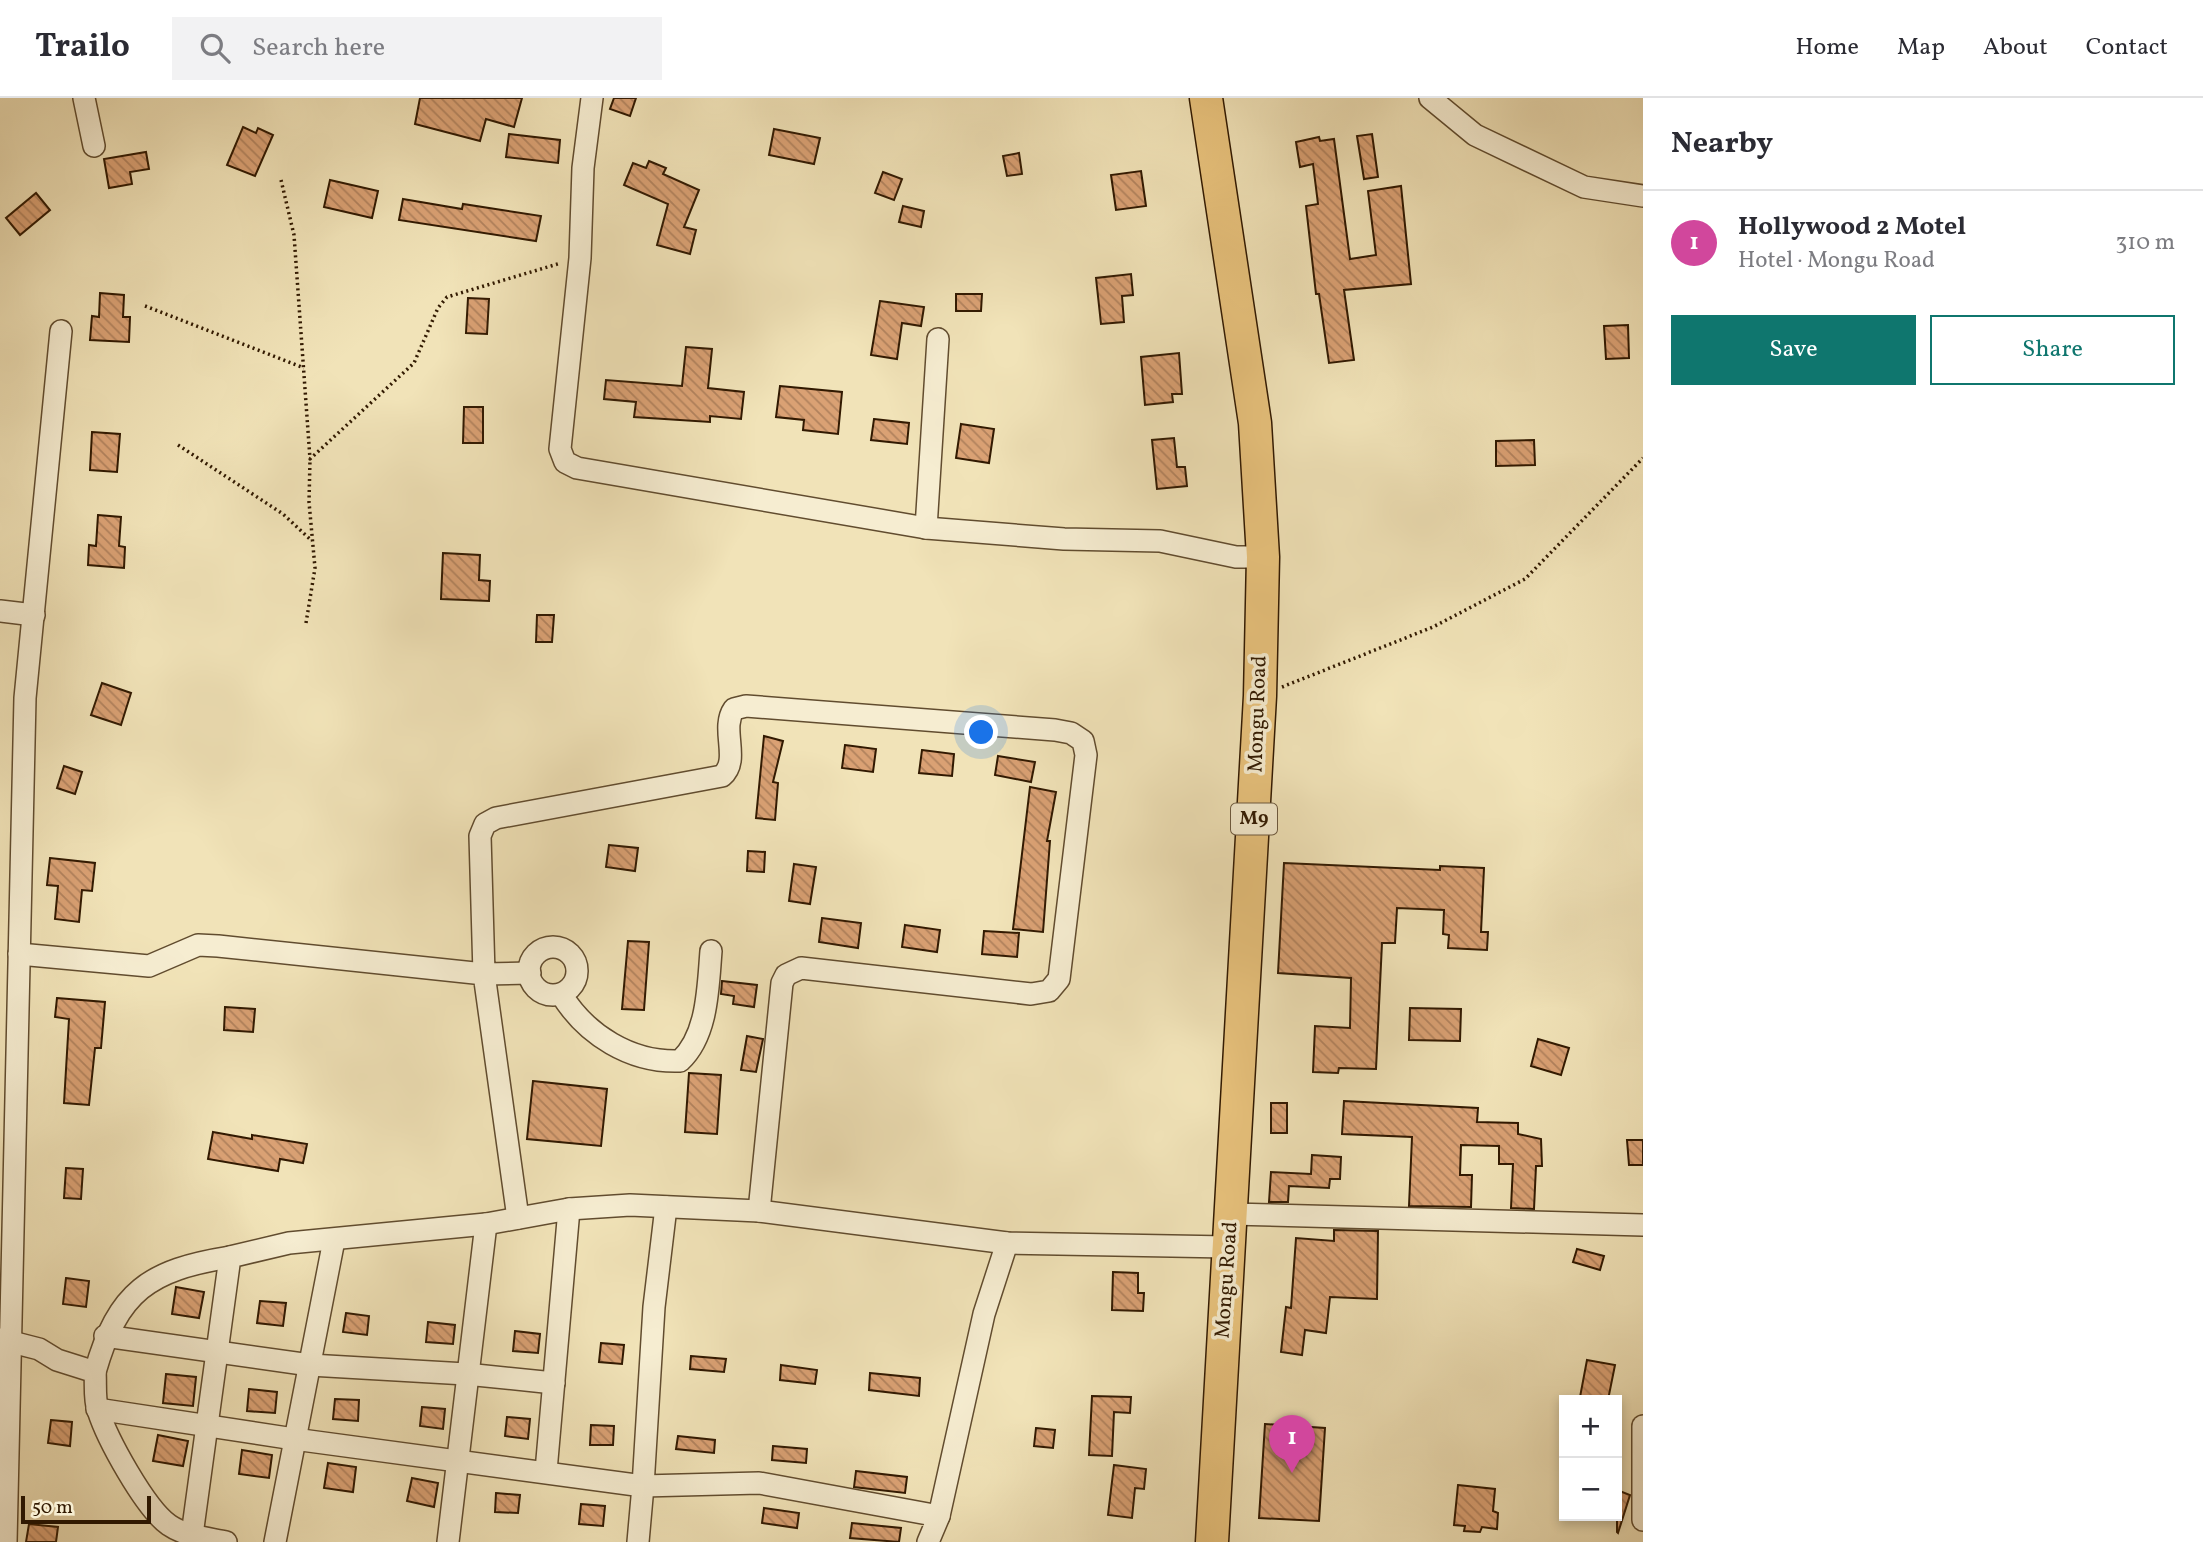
<!DOCTYPE html>
<html lang="en">
<head>
<meta charset="utf-8">
<style>
  body { margin:0; font-family:Vollkorn,serif; background:#f2f2f3; color:#2b2b33 }
  .controls { position:absolute; right:21px; bottom:21px; display:grid; overflow:hidden; border-radius:0px; box-shadow:0 4px 10px #0003 }
  .controls button { width:63px; height:63px; display:grid; place-items:center; padding:0; border:0; border-bottom:2px solid #e1e1e2; background:#fff; color:#2b2b33; font:35px sans-serif }
  .scale { position:absolute; left:21px; bottom:18px; width:130px; box-sizing:border-box; padding-left:7px; border:4px solid #311901; border-top:0; font-size:19px; line-height:24px; white-space:nowrap; color:#311901; -webkit-text-stroke:5px #f6edd1; paint-order:stroke }
  .you { position:absolute; left:982px; top:635px; width:24px; height:24px; margin:-18px; border:5px solid #fff; border-radius:50%; background:#1a73e8; box-shadow:0 0 0 10px #1a73e833 }
  .badge { display:grid; place-items:center; width:46px; height:46px; border-radius:50%; background:#0f766e; color:#fff; font-size:23px; font-weight:700 }
  .pin { position:absolute; translate:-50% -58px; filter:drop-shadow(0 2px 4px #0008) }
  .pin::after { content:''; position:absolute; top:37px; width:24px; height:21px; background:inherit; clip-path:polygon(0 0,100% 0,50% 100%) }
  .list { margin:0; padding:0; list-style:none }
  h2 { display:flex; justify-content:space-between; align-items:center; height:91px; margin:0; padding:0 28px; font-size:30px }
  h2 small { font-size:23px; font-weight:400; color:#7c7c81 }
  .list li { display:grid; grid-template-columns:46px 1fr auto; gap:21px; align-items:center; box-sizing:border-box; height:105px; padding:0 28px; border-top:2px solid #e1e1e2 }
  .list b { display:block; font-size:26px; white-space:nowrap }
  .list p { margin:0; font-size:23px; white-space:nowrap; color:#7c7c81 }
  .list em { font-size:23px; font-style:normal; color:#7c7c81 }
  .actions { display:flex; gap:14px; padding:21px 28px }
  .actions a { flex:1; padding:16px 0; border:2px solid #0f766e; border-radius:0px; text-align:center; font-size:24px; color:#0f766e }
  .actions .main { background:#0f766e; color:#fff }
  .icon { flex:none; width:38px; height:38px; fill:none; stroke:currentColor; stroke-width:2; stroke-linecap:round; stroke-linejoin:round }
  .map { position:relative; flex:none; width:1643px; height:1444px; overflow:hidden }
  header { display:flex; align-items:center; gap:42px; box-sizing:border-box; height:98px; padding:0 35px; background:#fff; border-bottom:2px solid #e1e1e2 }
  header strong { font-size:33px }
  nav { display:flex; gap:38px; margin-inline-start:auto; font-size:24px }
  .search { width:490px; height:63px; background:#f2f2f3; display:flex; align-items:center; gap:18px; box-sizing:border-box; padding:0 24px; border-radius:0px; color:#7c7c81; font-size:26px }
  main { display:flex }
  aside { flex:1; background:#fff }
  .map>svg:first-child { display:block }
  .building { fill:url(#building-back-hatch); stroke:#311901; stroke-width:2 }
  .lines { fill:none; stroke-linecap:round; stroke-linejoin:round }
  .minor-casing { stroke:#614c2f; stroke-width:24 }
  .primary-casing { stroke:#311901; stroke-width:35 }
  .path { stroke:#311901; stroke-width:3.5; stroke-dasharray:2 3.5; stroke-linecap:butt }
  .minor { stroke:#f6edd1; stroke-width:21 }
  .primary { stroke:#e8c27c; stroke-width:32 }
  .labels { text-anchor:middle; dominant-baseline:central; stroke-width:7; stroke-linejoin:round; paint-order:stroke }
  .shield { fill:#f6edd1; stroke:#6c593f; stroke-width:2 }
  .shield-label { font-size:19px; font-weight:bold; fill:#311901 }
  .street-label { font-size:21px; fill:#311901; stroke:#f6edd1 }
</style>
</head>
<body>
<header>
<strong>Trailo</strong>
<div class="search"><svg class="icon" aria-label="search" viewBox="0 0 24 24"><circle cx="10" cy="10" r="6"/><path d="M15 15l6 6"/></svg>Search here</div>
<nav><a>Home</a><a>Map</a><a>About</a><a>Contact</a></nav>
</header>
<main>
<div class="map">
<svg width="1643" height="1444" viewBox="0 0 1643 1444">
  <defs>
    <pattern id="building-back-hatch" width="6" height="6" patternUnits="userSpaceOnUse" patternTransform="scale(1.75)"><rect width="6" height="6" fill="#daa174"/><path d="M-1 5l2 2M0 0l6 6M5-1l2 2" fill="none" stroke="#b1825d"/></pattern>
  </defs>
  <rect width="100%" height="100%" fill="#f1e3b8"/>
  <filter id="stains"><feTurbulence type="fractalNoise" baseFrequency=".00286" numOctaves="4"/><feColorMatrix values="0 0 0 0 .2 0 0 0 0 .09 0 0 0 0 .02 0 0 0 .5 -.17"/></filter>
  <radialGradient id="worn" r=".72"><stop offset=".6" stop-color="#630" stop-opacity="0"/><stop offset="1" stop-color="#630" stop-opacity=".3"/></radialGradient>
  <!-- building -->
  <g class="building">
    <path d="M420,0H522L514,29L486,21L480,43L415,26Z"/>
    <path d="M614,0H636L630,18L610,11Z"/>
    <path d="M243,29L256,35L258,30L273,37L255,78L227,67Z"/>
    <path d="M774,31L820,40L814,66L769,57Z"/>
    <path d="M509,36L560,42L558,65L506,59Z"/>
    <path d="M1372,36L1378,79L1364,81L1357,38Z"/>
    <path d="M1319,39L1320,43L1334,41L1350,161L1376,157L1368,93L1401,88L1411,186L1344,192L1354,262L1329,265L1319,196H1316L1306,108L1318,106L1313,66L1300,69L1296,44Z"/>
    <path d="M146,54L149,71L130,74L132,86L109,90L104,61Z"/>
    <path d="M1019,55L1022,76L1007,78L1003,58Z"/>
    <path d="M649,63L666,70L663,76L699,92L684,129L696,132L690,156L657,147L668,106L624,87L633,65L646,70Z"/>
    <path d="M1141,73L1146,108L1116,112L1111,77Z"/>
    <path d="M883,74L902,81L894,102L875,95Z"/>
    <path d="M330,82L378,93L372,120L324,109Z"/>
    <path d="M36,95L50,112L20,137L6,120Z"/>
    <path d="M403,101L462,111L463,106L541,118L536,143L399,122Z"/>
    <path d="M903,108L924,113L921,129L899,124Z"/>
    <path d="M1131,176L1133,197L1122,198L1124,224L1101,226L1096,180Z"/>
    <path d="M100,195L124,197L123,219H130L129,244L90,242L92,218L99,219Z"/>
    <path d="M956,196H982L981,213H956Z"/>
    <path d="M468,200L489,201L487,236L466,235Z"/>
    <path d="M880,203L924,209L921,228L902,225L897,261L871,257Z"/>
    <path d="M1628,227L1629,260L1606,261L1604,228Z"/>
    <path d="M686,249L712,251L708,290L744,294L741,321L710,318V324L634,319L636,304L604,301L606,282L682,288Z"/>
    <path d="M1179,255L1182,296H1172L1173,304L1145,307L1141,259Z"/>
    <path d="M780,288L842,294L838,336L803,332L804,322L776,319Z"/>
    <path d="M464,309H483V345H463Z"/>
    <path d="M874,321L909,325L907,346L871,342Z"/>
    <path d="M961,326L994,331L989,365L956,360Z"/>
    <path d="M92,334L120,336L117,374L90,372Z"/>
    <path d="M1174,340L1177,369H1185L1187,388L1157,391L1152,342Z"/>
    <path d="M1534,342L1535,367L1496,368V343Z"/>
    <path d="M98,417L121,419L119,448L125,449L124,470L88,467L89,447L96,448Z"/>
    <path d="M443,455L480,457L479,482L490,483L489,503L441,501Z"/>
    <path d="M537,517H554L552,544H536Z"/>
    <path d="M102,585L131,595L121,627L91,617Z"/>
    <path d="M764,638L783,643L773,684L778,685L775,722L756,720Z"/>
    <path d="M845,647L876,651L873,674L842,670Z"/>
    <path d="M922,652L954,656L952,678L919,675Z"/>
    <path d="M998,658L1035,664L1031,684L995,677Z"/>
    <path d="M64,668L82,674L75,696L57,690Z"/>
    <path d="M1030,689L1056,694L1047,743H1050L1043,834L1013,831Z"/>
    <path d="M609,747L638,750L635,773L606,769Z"/>
    <path d="M748,753L765,754L764,774L747,773Z"/>
    <path d="M50,760L95,765L92,793L82,792L79,824L55,821L58,788L47,787Z"/>
    <path d="M1284,765L1440,772V768L1484,770L1481,834H1488L1487,852L1448,850L1449,837L1443,836L1444,812L1397,810L1395,845H1382L1376,971L1339,970L1338,975L1313,974L1315,928L1350,930L1351,880L1278,875Z"/>
    <path d="M794,766L816,769L810,806L789,803Z"/>
    <path d="M822,820L861,825L858,850L819,844Z"/>
    <path d="M905,827L940,832L937,854L902,849Z"/>
    <path d="M984,833L1019,835L1017,859L982,856Z"/>
    <path d="M628,843L649,844L644,912L622,911Z"/>
    <path d="M722,883L757,887L754,909L733,906L734,898L721,896Z"/>
    <path d="M57,900L105,904L101,950H95L89,1007L64,1005L69,921L55,919Z"/>
    <path d="M225,909L255,911L253,934L224,932Z"/>
    <path d="M1410,910L1461,911L1460,943L1409,942Z"/>
    <path d="M747,938L763,941L756,974L741,972Z"/>
    <path d="M1538,941L1569,950L1561,977L1531,968Z"/>
    <path d="M689,975L721,977L717,1036L685,1034Z"/>
    <path d="M533,983L607,991L601,1048L527,1041Z"/>
    <path d="M1344,1003L1478,1010L1477,1024L1518,1025V1036L1541,1041L1542,1068H1536L1534,1111L1511,1110L1513,1066H1499V1048L1461,1047L1460,1077H1472L1471,1109L1409,1108L1412,1039L1342,1036Z"/>
    <rect x="1271" y="1005" width="16" height="30"/>
    <path d="M213,1034L252,1041V1037L307,1046L303,1065L280,1061L278,1073L208,1061Z"/>
    <path d="M1627,1042H1643V1067H1629Z"/>
    <path d="M1312,1057L1341,1059L1340,1081H1330L1329,1090L1289,1088L1288,1104H1269L1271,1074L1311,1076Z"/>
    <path d="M66,1070L83,1071L81,1101L64,1100Z"/>
    <path d="M1334,1132L1378,1133L1377,1201L1330,1199L1326,1235L1305,1232L1302,1257L1281,1254L1286,1209L1291,1210L1296,1140L1334,1143Z"/>
    <path d="M1577,1151L1604,1158L1600,1172L1573,1164Z"/>
    <path d="M1113,1174L1138,1175V1195H1144L1143,1213L1112,1212Z"/>
    <path d="M66,1180L89,1183L86,1209L63,1206Z"/>
    <path d="M176,1189L204,1194L199,1220L172,1216Z"/>
    <path d="M260,1203L286,1205L283,1228L257,1225Z"/>
    <path d="M346,1215L369,1218L367,1237L343,1234Z"/>
    <path d="M428,1224L455,1227L453,1246L426,1244Z"/>
    <path d="M515,1233L540,1236L538,1255L513,1253Z"/>
    <path d="M601,1245L624,1247L622,1266L599,1264Z"/>
    <path d="M691,1258L726,1261L724,1274L690,1271Z"/>
    <path d="M1587,1262L1615,1267L1608,1302L1580,1299Z"/>
    <path d="M781,1267L817,1272L815,1286L780,1282Z"/>
    <path d="M870,1275L920,1280L919,1298L869,1292Z"/>
    <path d="M166,1276L196,1279L193,1308L163,1305Z"/>
    <path d="M249,1291L277,1294L275,1315L247,1313Z"/>
    <path d="M1092,1298L1131,1299L1130,1315L1114,1314L1112,1358L1089,1357Z"/>
    <path d="M335,1301L359,1302L358,1323L333,1321Z"/>
    <path d="M422,1309L445,1311L443,1331L420,1328Z"/>
    <path d="M507,1319L530,1321L528,1341L505,1338Z"/>
    <path d="M51,1322L72,1324L70,1348L48,1345Z"/>
    <path d="M1265,1326L1325,1330L1319,1423L1259,1420Z"/>
    <path d="M591,1327L614,1328L613,1347H590Z"/>
    <path d="M1036,1330L1055,1332L1053,1350L1034,1348Z"/>
    <path d="M158,1337L188,1343L183,1368L153,1363Z"/>
    <path d="M678,1338L715,1342L714,1355L676,1351Z"/>
    <path d="M773,1348L807,1351L806,1365L772,1362Z"/>
    <path d="M242,1352L272,1357L269,1380L239,1376Z"/>
    <path d="M328,1365L356,1369L353,1394L324,1390Z"/>
    <path d="M1114,1367L1146,1371L1144,1391L1135,1390L1132,1420L1108,1417Z"/>
    <path d="M856,1373L907,1379L905,1395L854,1389Z"/>
    <path d="M412,1380L438,1385L434,1409L407,1403Z"/>
    <path d="M1458,1387L1495,1391L1493,1413L1498,1415L1497,1431L1482,1429L1480,1434L1464,1433L1465,1428L1454,1427Z"/>
    <path d="M1617,1392L1630,1397L1618,1435L1617,1434Z"/>
    <path d="M496,1395L520,1397L518,1415L495,1414Z"/>
    <path d="M581,1406L605,1408L603,1428L579,1426Z"/>
    <path d="M764,1410L799,1415L797,1430L762,1425Z"/>
    <path d="M852,1425L901,1430L899,1444L850,1440Z"/>
    <path d="M29,1426L58,1429L56,1444H26Z"/>
  </g>
  <g class="lines">
    <defs>
      <g id="minor">
        <path d="M84,0L94,48"/>
        <path d="M592,0L583,70L580,160L560,351L565,364L577,370L926,430L1064,441L1160,443L1236,459H1263"/>
        <path d="M1430,0L1475,37L1584,89L1643,98"/>
        <path d="M926,430L938,241"/>
        <path d="M0,513L34,517"/>
        <circle cx="553" cy="873" r="24"/>
        <path d="M19,856L149,868L198,847L218,848L484,876L518,1120"/>
        <path d="M530,875L484,876L480,738L485,726L496,720L722,678C741,662 720,631 734,611L746,608L1055,632L1071,635L1083,643L1086,657L1059,881L1049,893L1031,896L801,870L786,877L782,885L759,1113"/>
        <path d="M561,896C586,937 631,965 680,963C708,937 708,889 711,853"/>
        <path d="M666,1109L654,1209L643,1388L759,1385L939,1418L928,1444"/>
        <path d="M1231,1116L1643,1127"/>
        <path d="M105,1238L310,1267L466,1276L554,1285"/>
        <path d="M0,1241L39,1251L57,1262L95,1274C96,1286 94,1301 98,1312C107,1341 145,1410 169,1427C185,1438 207,1440 226,1444"/>
        <path d="M95,1274C118,1193 149,1172 230,1159"/>
        <path d="M97,1311L294,1341L643,1388L638,1444"/>
        <path d="M1643,1328V1422"/>
        <path d="M546,1373L569,1111"/>
        <path d="M939,1418L984,1216L1007,1145"/>
        <path d="M192,1437L230,1159L289,1145L486,1126L569,1111L630,1107L759,1113L1007,1145L1228,1149"/>
        <path d="M6,1444L25,600L61,233"/>
        <path d="M275,1444L334,1142"/>
        <path d="M448,1444L486,1126"/>
      </g>
      <path id="primary" d="M1206,0L1255,325L1263,459L1260,598L1212,1444"/>
    </defs>
    <!-- minor casing -->
    <use href="#minor" class="minor-casing"/>
    <!-- primary casing -->
    <use href="#primary" class="primary-casing"/>
    <!-- path -->
    <g class="path">
      <path d="M281,82L294,137L310,361L414,265L438,210L447,199L561,165"/>
      <path d="M145,208L304,270"/>
      <path d="M178,347L283,416L312,443"/>
      <path d="M306,525L315,470L309,404L310,361"/>
      <path d="M1282,589L1433,529L1525,481L1643,360"/>
    </g>
    <!-- minor -->
    <use href="#minor" class="minor"/>
    <!-- primary -->
    <use href="#primary" class="primary"/>
  </g>
  <g class="labels">
    <!-- shield labels -->
    <rect class="shield" x="1231" y="705.5" width="46" height="31" rx="5"/>
    <g class="shield-label">
      <text x="1254" y="721">M9</text>
    </g>
    <!-- street labels -->
    <g class="street-label">
      <text transform="translate(1258 616) rotate(-88)">Mongu Road</text>
      <text transform="translate(1227 1182) rotate(-86)">Mongu Road</text>
    </g>
  </g>
  <rect width="100%" height="100%" filter="url(#stains)"/>
  <rect width="100%" height="100%" fill="url(#worn)"/>
</svg>
<div class="controls">
<button>+</button>
<button>−</button>
</div>
<div class="scale">50 m</div>
<div class="you"></div>
<div class="pin badge" style="left:1292px;top:1375px;background:#d1479c">1</div>
</div>
<aside>
<h2>Nearby<small></small></h2>
<ul class="list">
<li><span class="badge" style="background:#d1479c">1</span><div><b>Hollywood 2 Motel</b><p>Hotel · Mongu Road</p></div><em>310 m</em></li>
</ul>
<div class="actions"><a class="main">Save</a><a>Share</a></div>
</aside>
</main>
</body>
</html>
